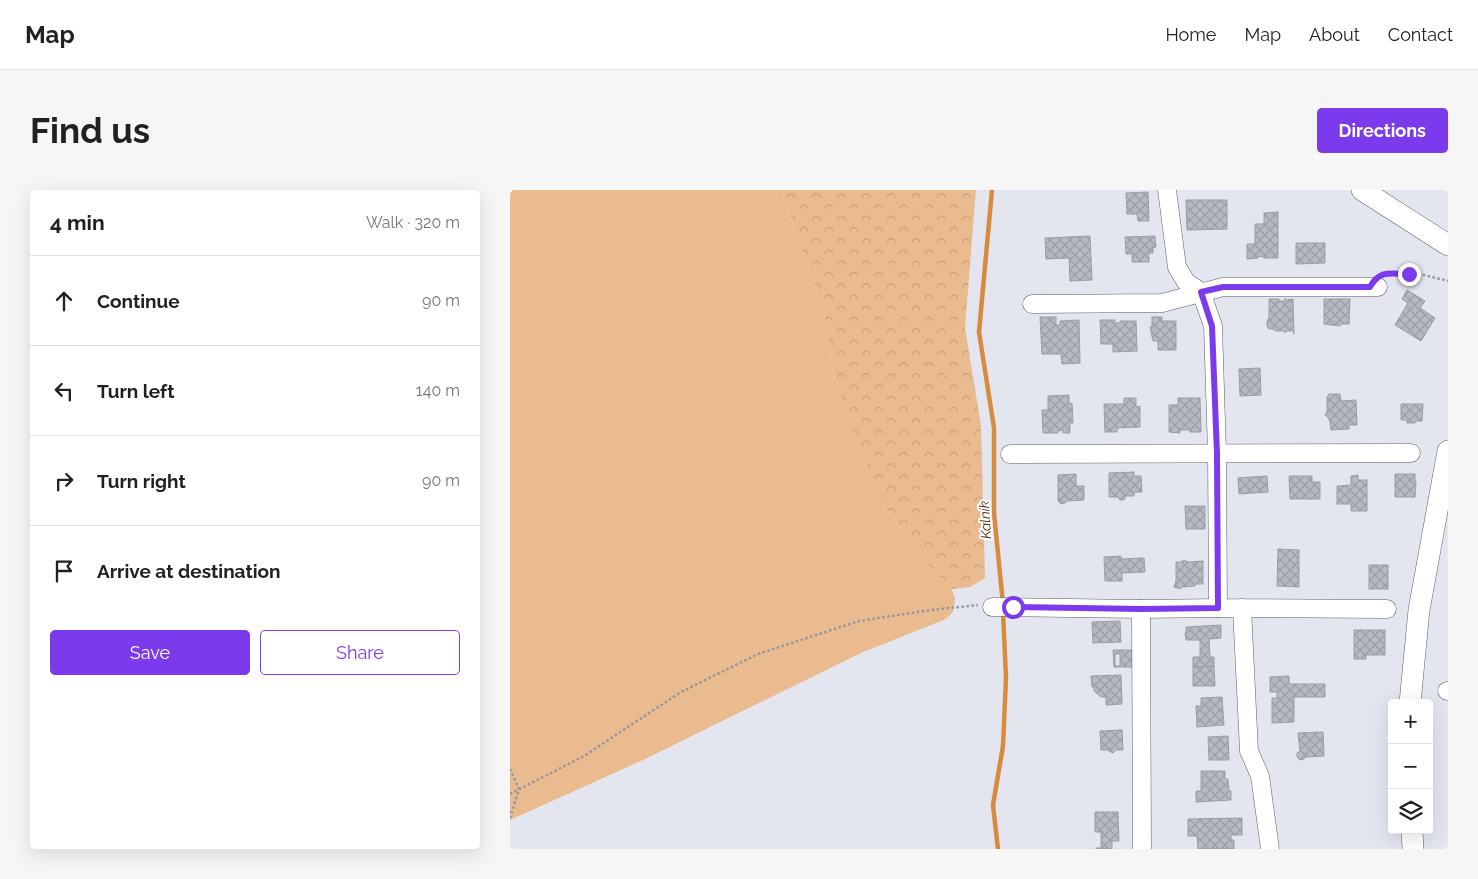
<!DOCTYPE html>
<html lang="en">
<head>
<meta charset="utf-8">
<style>
  body { margin:0; font-family:Raleway,sans-serif; background:#f6f6f6; color:#202124 }
  .controls { position:absolute; right:15px; bottom:15px; display:grid; overflow:hidden; border-radius:5px; box-shadow:0 5px 20px #0002 }
  .controls button { width:45px; height:45px; display:grid; place-items:center; padding:0; border:0; border-bottom:1px solid #e0e0e0; background:#fff; color:#202124; font:25px sans-serif }
  .stop { position:absolute; width:15px; height:15px; margin:-11px; border:4px solid #7c3aed; border-radius:50%; background:#fff }
  .stop.end { background:#7c3aed; border-color:#fff; box-shadow:0 1px 5px #0008 }
  .list { margin:0; padding:0; list-style:none }
  h2 { display:flex; justify-content:space-between; align-items:center; height:65px; margin:0; padding:0 20px; font-size:21px }
  h2 small { font-size:16px; font-weight:400; color:#757577 }
  .list li { display:grid; grid-template-columns:32px 1fr auto; gap:15px; align-items:center; box-sizing:border-box; height:90px; padding:0 20px; border-top:1px solid #e0e0e0 }
  .list b { display:block; font-size:19px; white-space:nowrap }
  .list em { font-size:16px; font-style:normal; color:#757577 }
  .actions { display:flex; gap:10px; padding:15px 20px }
  .actions a { flex:1; padding:11px 0; border:1px solid #7c3aed; border-radius:5px; text-align:center; font-size:18px; color:#7c3aed }
  .actions .main { background:#7c3aed; color:#fff }
  .icon { flex:none; width:28px; height:28px; fill:none; stroke:currentColor; stroke-width:2; stroke-linecap:round; stroke-linejoin:round }
  .map { position:relative; flex:none; width:938px; height:659px; overflow:hidden; border-radius:5px }
  header { display:flex; align-items:center; gap:30px; box-sizing:border-box; height:70px; padding:0 25px; background:#fff; border-bottom:1px solid #e0e0e0 }
  header strong { font-size:24px }
  nav { display:flex; gap:28px; margin-inline-start:auto; font-size:18px }
  .intro { display:flex; align-items:center; justify-content:space-between; box-sizing:border-box; height:120px; padding:0 30px }
  h1 { margin:0; font-size:35px }
  .button { padding:12px 22px; border-radius:5px; background:#7c3aed; color:#fff; font-size:18px; font-weight:700 }
  main { display:flex; gap:30px; padding:0 30px }
  aside { flex:1; background:#fff; border-radius:5px; box-shadow:0 5px 20px #0002 }
  .map>svg:first-child { display:block }
  .grass { fill:#ebbb90 }
  .forest { fill:url(#forest-crowns) }
  .lines { fill:none; stroke-linecap:round; stroke-linejoin:round }
  .stream { stroke:#d68b3e; stroke-width:4.5 }
  .building { fill:url(#building-cross-hatch); stroke:#9b9da6; fill-rule:evenodd }
  .minor-casing { stroke:#5b5d64; stroke-width:19 }
  .tertiary-casing { stroke:#5b5d64; stroke-width:22 }
  .path { stroke:#95979e; stroke-width:2.5; stroke-dasharray:2.5 2.5; stroke-linecap:butt }
  .minor { stroke:#fff; stroke-width:18 }
  .tertiary { stroke:#fff; stroke-width:21 }
  .route { stroke:#7c3aed; stroke-width:6 }
  .labels { text-anchor:middle; dominant-baseline:central; stroke-width:4; stroke-linejoin:round; paint-order:stroke }
  .water-label { font-size:14px; font-style:italic; fill:#4d2e0e; stroke:#fff }
</style>
</head>
<body>
<header>
<strong>Map</strong>
<nav><a>Home</a><a>Map</a><a>About</a><a>Contact</a></nav>
</header>
<div class="intro"><h1>Find us</h1><a class="button">Directions</a></div>
<main>
<aside>
<h2>4 min<small>Walk · 320 m</small></h2>
<ul class="list">
<li><svg class="icon" aria-label="ahead" viewBox="0 0 24 24"><path d="M12 20V5M6 11l6-6 6 6"/></svg><div><b>Continue</b></div><em>90 m</em></li>
<li><svg class="icon" aria-label="left" viewBox="0 0 24 24"><path d="M17 20v-9H6M10 6l-5 5 5 5"/></svg><div><b>Turn left</b></div><em>140 m</em></li>
<li><svg class="icon" aria-label="right" viewBox="0 0 24 24"><path d="M7 20v-9h11M14 6l5 5-5 5"/></svg><div><b>Turn right</b></div><em>90 m</em></li>
<li><svg class="icon" aria-label="arrive" viewBox="0 0 24 24"><path d="M6 21V4h12l-3 4 3 4H6"/></svg><div><b>Arrive at destination</b></div></li>
</ul>
<div class="actions"><a class="main">Save</a><a>Share</a></div>
</aside>
<div class="map">
<svg width="938" height="659" viewBox="0 0 938 659">
  <defs>
    <pattern id="forest-crowns" width="20" height="18" patternUnits="userSpaceOnUse" patternTransform="scale(1.25)"><rect width="20" height="18" fill="#ebbb90"/><path d="M2 6a3 3 0 1 1 6 0M12 15a3 3 0 1 1 6 0" fill="none" stroke="#c8a07b"/></pattern>
    <pattern id="building-cross-hatch" width="8" height="8" patternUnits="userSpaceOnUse" patternTransform="scale(1.25)"><rect width="8" height="8" fill="#b7b9c2"/><path d="M0 0l8 8M0 8l8-8" fill="none" stroke="#9c9ea6"/></pattern>
  </defs>
  <rect width="100%" height="100%" fill="#e3e6ef"/>
  <!-- grass -->
  <path class="grass" d="M0,0H271L313,119L325,189L376,319L414,371L442,399L445,409L443,422L436,429L351,463L133,570L0,630Z"/>
  <!-- forest -->
  <path class="forest" d="M271,0H466L455,138L471,235L475,388L460,397L442,399L414,371L376,319L350,258L325,189L313,119Z"/>
  <g class="lines">
    <!-- stream -->
    <g class="stream">
      <path d="M482,0L469,142L484,238V323L493,414"/>
      <path d="M488,659L483,615L493,556L496,488L493,422"/>
    </g>
  </g>
  <!-- building -->
  <g class="building">
    <path d="M638,2L639,31H628L627,24H617L616,3Z"/>
    <path d="M676,10H717V39L677,40Z"/>
    <path d="M768,22V68H754V67L748,66V68L737,69V54H745V34H754V23Z"/>
    <path d="M580,46L582,90L560,91L559,68L536,69L535,48Z"/>
    <path d="M645,46L646,57L643,58V63H639V72H622V64H616L615,47Z"/>
    <path d="M786,53H815V73L786,74Z"/>
    <path d="M897,100L915,111L910,118L925,128L911,151L885,135L898,113L892,109Z"/>
    <path d="M775,108L776,110L783,109L784,144L783,141H776L775,143V141H766L763,139H759L757,136V131L759,128V109H769V111H775Z"/>
    <path d="M814,109H840L839,134H832L830,136L814,134Z"/>
    <path d="M530,127H546V135H550V131L569,130L570,173L552,174L551,164H532Z"/>
    <path d="M642,127H652V131H666V160H648V151H643L640,137L642,136Z"/>
    <path d="M590,130H605V133H610V131H626L627,161L603,162V154H591Z"/>
    <path d="M750,178L751,205L730,206L729,179Z"/>
    <path d="M819,204H830L831,211L846,210L847,235H839V239L821,240L820,232L818,227L815,225L817,222V207Z"/>
    <path d="M559,205V214L562,213L563,233H560V243H553V240L548,241V243H533L532,220H538V206Z"/>
    <path d="M614,208H626V217L630,216V237L607,238V242H595L594,214H614Z"/>
    <path d="M668,208H690L691,242H680V240H670V243L659,242V215H668Z"/>
    <path d="M891,214H913L912,231H905V233H897V230H891Z"/>
    <path d="M624,282V286H631L632,302H624V306H616L614,310H610L608,307H599V283Z"/>
    <path d="M566,284V296H574V310L557,311L555,313L551,314L548,311V285Z"/>
    <path d="M885,284H905V291H906L905,307H885Z"/>
    <path d="M848,285V290H857V321H841V314H827V296L841,295V286Z"/>
    <path d="M757,286L758,302L729,304L728,288Z"/>
    <path d="M779,286H802V292H810V309H780Z"/>
    <path d="M675,316H695V339H676Z"/>
    <path d="M768,359L789,360V397L767,396Z"/>
    <path d="M611,366V369L634,368L635,382L612,383V391H595L594,367Z"/>
    <path d="M673,370L679,372L693,371V394H685V396L672,397L670,399L664,397L666,391V372H671Z"/>
    <rect x="859" y="375" width="19" height="24"/>
    <path d="M610,431L611,452L583,453L582,432Z"/>
    <path d="M711,435V448L699,449L700,467H704V476L683,477V467H690V450H676L675,443H676V437Z"/>
    <path d="M844,440H875V465H856V469H844Z"/>
    <path d="M603,460H622L623,477H604ZM605,464H610V476H605Z"/>
    <path d="M704,476L705,496H683V477Z"/>
    <path d="M611,485L612,514L596,515V507H591L584,501V497H582L581,486Z"/>
    <path d="M779,486V494H815V507H784V532L762,533V508H767V502H760V487Z"/>
    <path d="M712,507L714,535L687,537L686,516H691V508Z"/>
    <path d="M612,540L613,560H606L603,563L597,560H591L590,541Z"/>
    <path d="M813,542L814,566L796,567L794,569L790,570L787,567V563L790,561L788,543Z"/>
    <path d="M718,546L719,570H699L698,547Z"/>
    <path d="M691,581H715V589H718L719,601H721V610L686,612V601H691Z"/>
    <path d="M585,622H608L609,651H602V659H586V658H591V642H585Z"/>
    <path d="M732,628V645H721V650H724V659H688L687,646H678V629Z"/>
  </g>
  <g class="lines">
    <defs>
      <g id="minor">
        <path d="M657,0L667,77L676,92L691,102L703,136L707,263L708,418L877,419"/>
        <path d="M522,114L652,113L713,97H868"/>
        <path d="M500,264L901,263"/>
        <path d="M482,417L631,419L708,418"/>
        <path d="M732,418L739,561L750,586L760,659"/>
        <path d="M631,419L632,659"/>
        <path d="M937,501H938"/>
      </g>
      <g id="tertiary">
        <path d="M852,0L938,55"/>
        <path d="M900,513L909,420L938,261"/>
        <path d="M902,640L903,659"/>
      </g>
    </defs>
    <!-- minor casing -->
    <use href="#minor" class="minor-casing"/>
    <!-- tertiary casing -->
    <use href="#tertiary" class="tertiary-casing"/>
    <!-- path -->
    <g class="path">
      <path d="M878,83H906L938,91"/>
      <path d="M0,579L9,599L0,628"/>
      <path d="M0,604L74,566L171,502L248,464L349,431L421,420L468,415"/>
    </g>
    <!-- minor -->
    <use href="#minor" class="minor"/>
    <!-- tertiary -->
    <use href="#tertiary" class="tertiary"/>
  </g>
  <g class="lines">
    <!-- route -->
    <path class="route" d="M503,417L631,419L708,418L707,263L702,136L691,102L713,97H860C870,79 881,84 899,84"/>
  </g>
  <g class="labels">
    <!-- water labels -->
    <g class="water-label">
      <text transform="translate(475 330) rotate(-94)">Kalník</text>
    </g>
  </g>
</svg>
<div class="controls">
<button>+</button>
<button>−</button>
<button><svg class="icon" aria-label="layers" viewBox="0 0 24 24"><path d="M12 4l9 5-9 5-9-5zM3 14l9 5 9-5"/></svg></button>
</div>
<div class="stop" style="left:503px;top:417px"></div>
<div class="stop end" style="left:899px;top:84px"></div>
</div>
</main>
</body>
</html>
